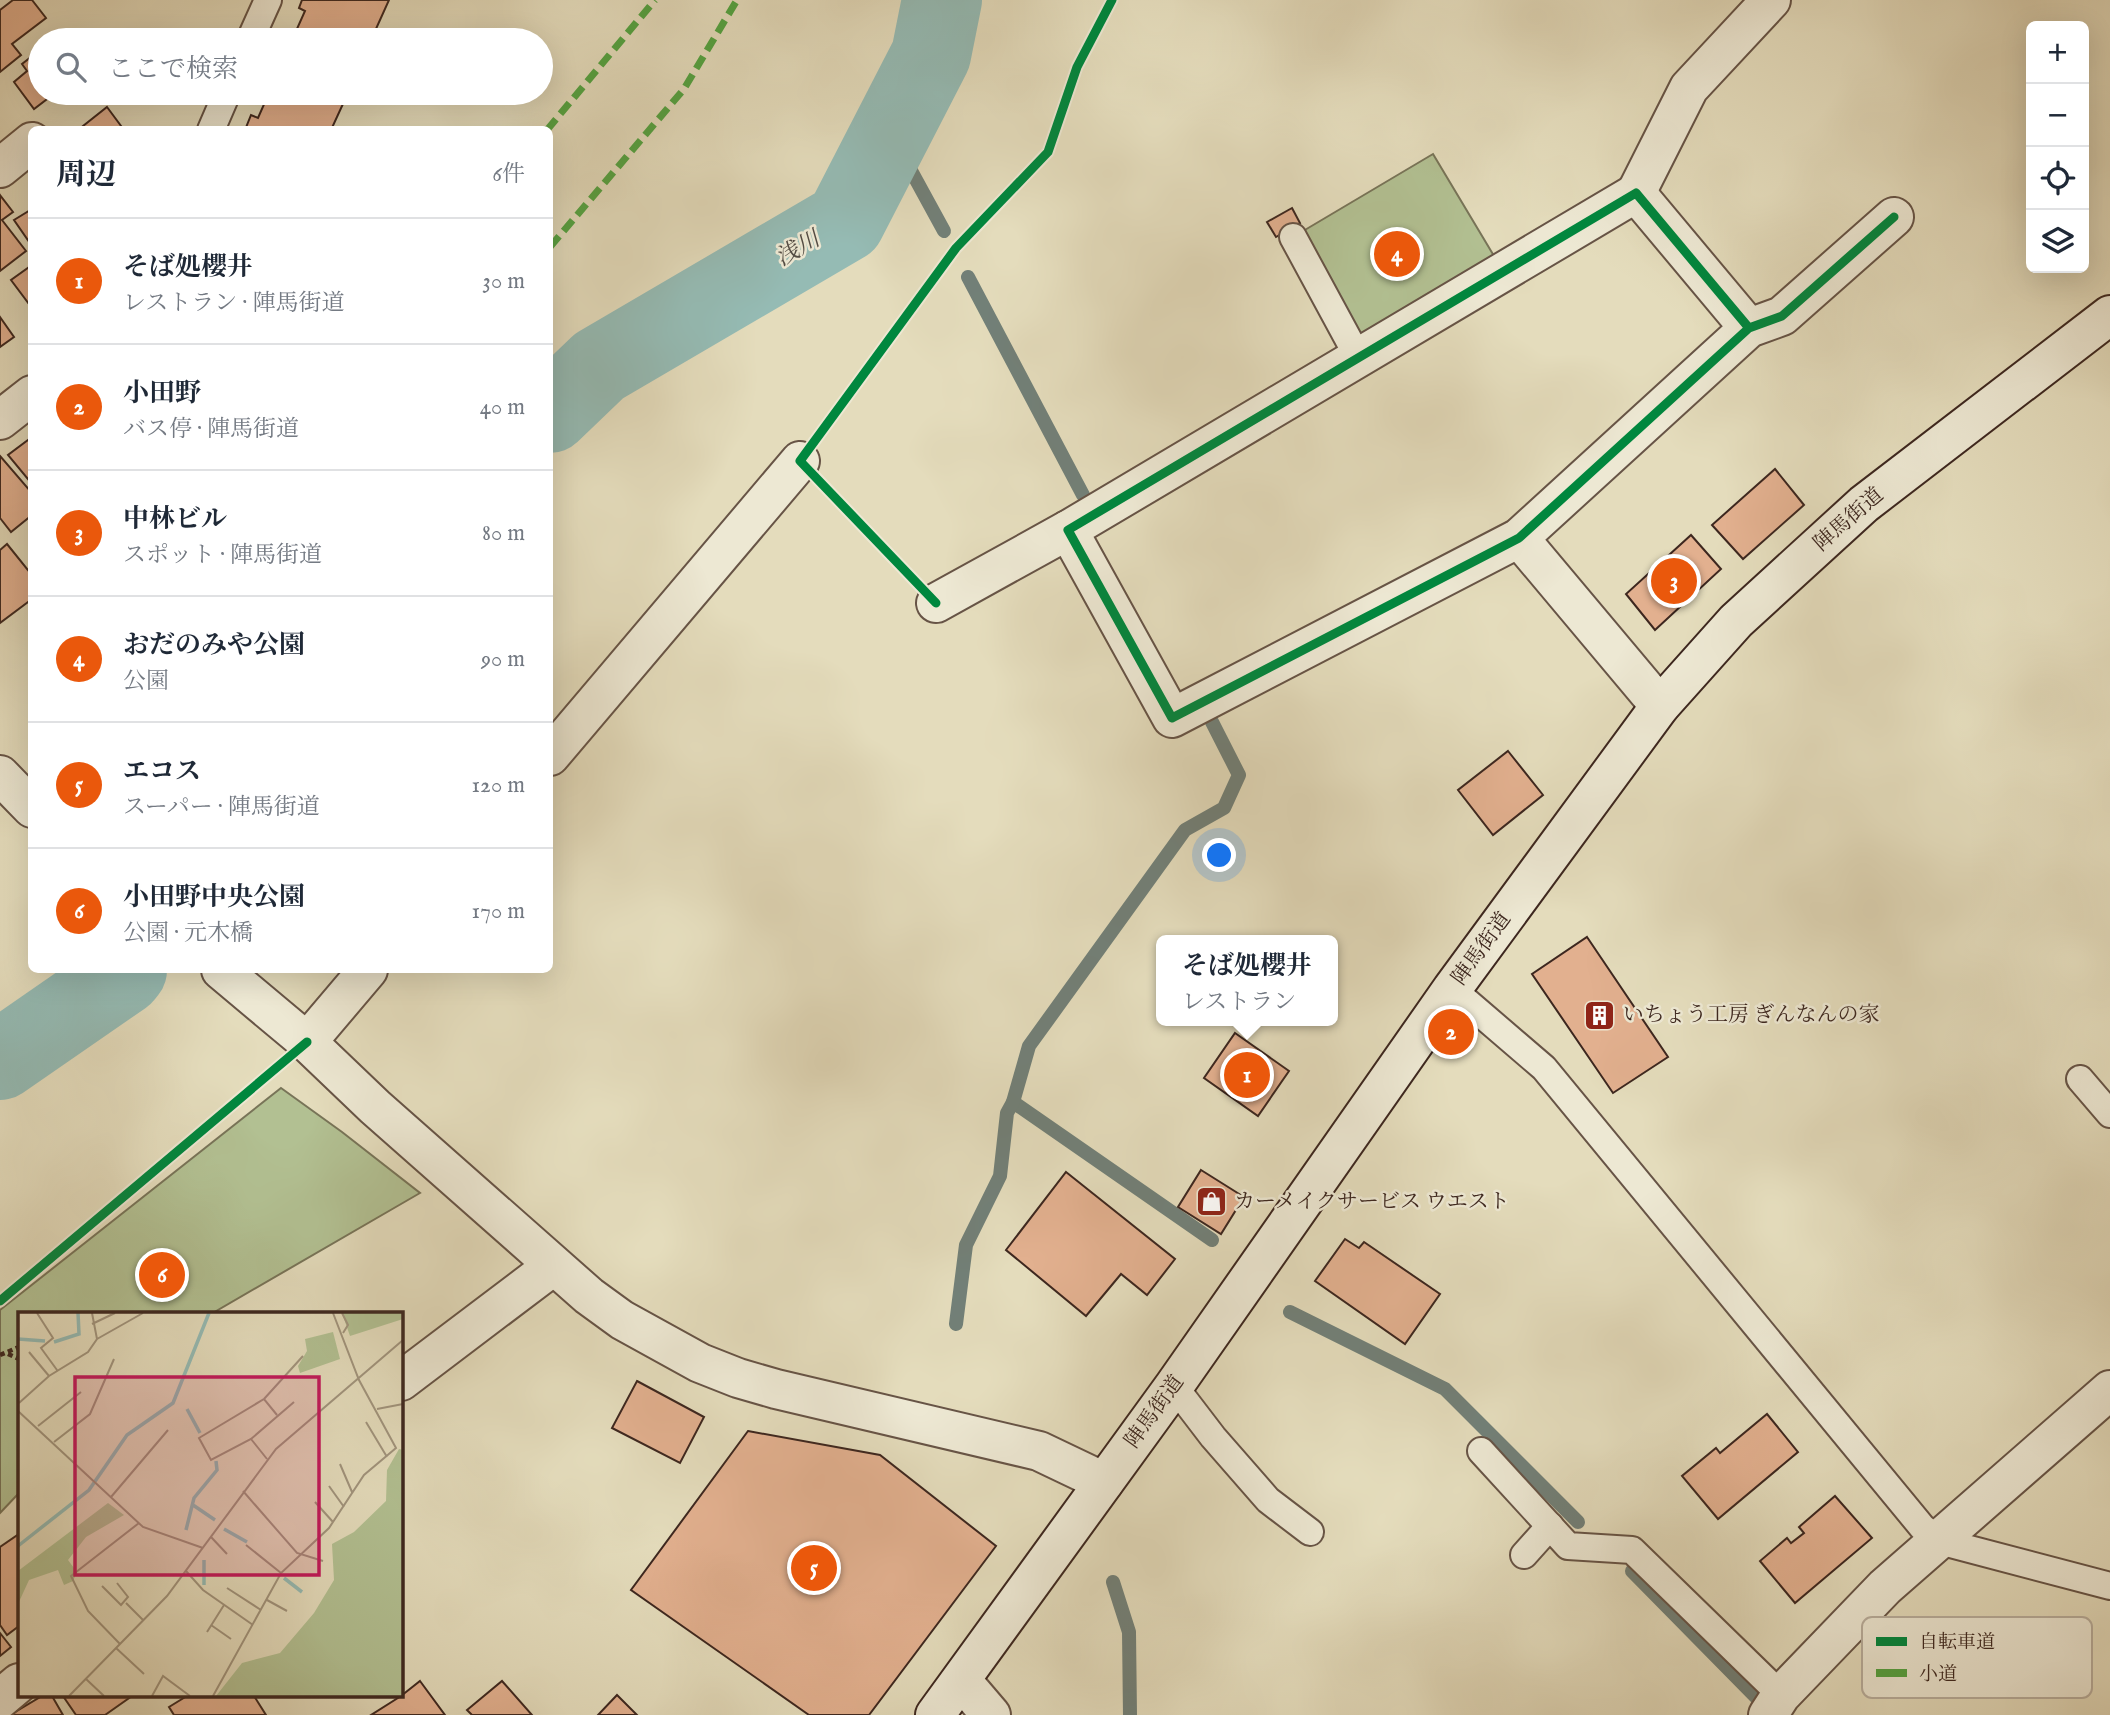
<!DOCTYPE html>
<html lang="ja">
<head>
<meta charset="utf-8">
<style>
  body { margin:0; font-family:"IM FELL English","Noto Serif JP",serif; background:#f6f6f7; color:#1f2937 }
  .controls { position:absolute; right:21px; top:21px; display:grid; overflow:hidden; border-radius:10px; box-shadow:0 7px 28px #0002 }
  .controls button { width:63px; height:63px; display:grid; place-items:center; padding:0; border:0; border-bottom:2px solid #e0e1e3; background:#fff; color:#1f2937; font:35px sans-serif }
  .you { position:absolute; left:1220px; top:856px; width:24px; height:24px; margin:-18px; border:5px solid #fff; border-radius:50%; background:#1a73e8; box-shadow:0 0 0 10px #1a73e833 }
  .badge { display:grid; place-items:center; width:46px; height:46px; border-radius:50%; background:#ea580c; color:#fff; font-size:23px; font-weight:700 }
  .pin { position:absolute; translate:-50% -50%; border:4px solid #fff; box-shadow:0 2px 7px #0006 }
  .popup { position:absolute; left:1156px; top:935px; width:182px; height:91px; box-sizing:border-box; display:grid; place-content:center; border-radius:10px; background:#fff; filter:drop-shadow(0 2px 5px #0005); font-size:23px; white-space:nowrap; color:#747a83 }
  .popup b { font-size:26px; color:#1f2937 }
  .popup::after { content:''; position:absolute; left:50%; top:100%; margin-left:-14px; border:14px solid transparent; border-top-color:#fff }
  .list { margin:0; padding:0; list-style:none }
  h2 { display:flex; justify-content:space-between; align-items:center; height:91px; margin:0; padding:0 28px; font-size:30px }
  h2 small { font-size:23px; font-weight:400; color:#747a83 }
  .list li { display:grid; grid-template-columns:46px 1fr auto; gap:21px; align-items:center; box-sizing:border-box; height:126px; padding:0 28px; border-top:2px solid #e0e1e3 }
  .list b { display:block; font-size:26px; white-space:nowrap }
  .list p { margin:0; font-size:23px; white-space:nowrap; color:#747a83 }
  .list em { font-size:23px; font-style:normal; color:#747a83 }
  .icon { flex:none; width:38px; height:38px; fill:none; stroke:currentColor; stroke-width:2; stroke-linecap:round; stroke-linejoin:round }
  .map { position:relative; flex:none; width:2110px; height:1715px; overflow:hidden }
  .search { position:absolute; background:#fff; box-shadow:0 7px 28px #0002; left:28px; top:28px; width:525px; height:77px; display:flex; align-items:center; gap:18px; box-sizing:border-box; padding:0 24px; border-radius:38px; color:#747a83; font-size:26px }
  .panel { position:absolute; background:#fff; box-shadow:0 7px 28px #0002; left:28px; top:126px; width:525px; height:847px; border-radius:10px }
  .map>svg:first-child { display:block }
  .green { fill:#b2c092; stroke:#787458; stroke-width:2 }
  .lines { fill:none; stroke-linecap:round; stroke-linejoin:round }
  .stream { stroke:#728078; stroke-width:14 }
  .river { stroke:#95bbb4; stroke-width:80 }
  .building { fill:#e2b08f; stroke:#3d271f; stroke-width:2 }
  .service-casing { stroke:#675446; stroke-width:30 }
  .minor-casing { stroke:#675446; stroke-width:42 }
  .tertiary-casing { stroke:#675446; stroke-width:42 }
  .secondary-casing { stroke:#3d271f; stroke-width:42 }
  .path { stroke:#3d271f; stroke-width:4.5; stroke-dasharray:5 3.5; stroke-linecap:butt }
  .service { stroke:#ede8d3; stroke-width:26 }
  .minor { stroke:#ede8d3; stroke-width:38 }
  .tertiary { stroke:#ede8d3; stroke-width:38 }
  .secondary { stroke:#ede8d3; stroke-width:38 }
  .quiet { stroke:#54a341; stroke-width:7; stroke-dasharray:14 7; stroke-linecap:butt }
  .cycleway-casing { stroke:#ede8d3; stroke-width:13 }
  .cycleway { stroke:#00873e; stroke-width:9 }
  .labels { text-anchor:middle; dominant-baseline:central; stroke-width:5; stroke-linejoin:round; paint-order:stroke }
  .street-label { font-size:21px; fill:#3d271f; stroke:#ede8d3 }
  .poi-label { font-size:21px; fill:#3d271f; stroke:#ede8d3; text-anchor:start }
  .water-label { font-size:23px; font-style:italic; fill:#534c44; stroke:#ede8d3 }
  .inset-river { fill:none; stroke:#95bbb4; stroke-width:3.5 }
  .inset-road { fill:none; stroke:#a1947d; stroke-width:2 }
  .view { fill:#c2185b; fill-opacity:0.15; stroke:#c2185b; stroke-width:3.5 }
  .inset-edge { fill:none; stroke:#3d271f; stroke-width:3.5 }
  .key { fill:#ede8d3; stroke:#b8ae9d; stroke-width:2 }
  .key-label { font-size:19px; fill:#3d271f }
</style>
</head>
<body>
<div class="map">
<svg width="2110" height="1715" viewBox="0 0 2110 1715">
  <rect width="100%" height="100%" fill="#e4dcbc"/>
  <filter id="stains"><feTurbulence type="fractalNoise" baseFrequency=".00286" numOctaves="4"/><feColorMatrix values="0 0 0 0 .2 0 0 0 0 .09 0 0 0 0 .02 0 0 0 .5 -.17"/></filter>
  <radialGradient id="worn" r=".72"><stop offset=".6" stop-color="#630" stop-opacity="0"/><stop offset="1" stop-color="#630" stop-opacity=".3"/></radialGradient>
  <!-- green -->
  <g class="green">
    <path d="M1433,154L1503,271L1382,343L1346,336L1293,237Z"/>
    <path d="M281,1088L342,1132L420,1193L211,1314H19V1493L0,1513V1310Z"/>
  </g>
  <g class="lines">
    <!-- stream -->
    <g class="stream">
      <path d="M891,134L944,231"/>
      <path d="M968,277L1083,495"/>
      <path d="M1013,1102L1212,1240"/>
      <path d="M1290,1312L1445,1389L1578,1522"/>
      <path d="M956,1324L966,1245L1000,1176L1007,1113L1013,1102L1029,1046L1185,830L1224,808L1239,775L1212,722"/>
      <path d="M1632,1571L1757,1698"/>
      <path d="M1113,1582L1129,1632L1130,1715"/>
    </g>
    <!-- river -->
    <g class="river">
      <path d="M550,413L599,366L845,222L931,55L942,0"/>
      <path d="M0,1060L123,975L127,970"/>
    </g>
  </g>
  <!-- building -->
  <g class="building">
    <path d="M13,0H32L46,18L12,44L21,55L0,72V10Z"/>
    <path d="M302,0H389L371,40H292L305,11L299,8Z"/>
    <path d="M40,50V93H55L34,109L14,82L27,71L22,64Z"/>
    <path d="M269,93H348L331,130H245L251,115L258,118Z"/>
    <path d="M107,107L124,130H78Z"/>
    <path d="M0,195L13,212L2,220L26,251L0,271Z"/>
    <path d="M1292,208L1300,223L1276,237L1267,222Z"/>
    <path d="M32,209V246L14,220Z"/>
    <path d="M32,265V308L11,280Z"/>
    <path d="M0,317L14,337L0,347Z"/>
    <path d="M32,437V484L8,455Z"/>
    <path d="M0,456L32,493V515L11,532L0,518Z"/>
    <path d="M1775,469L1804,505L1743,559L1712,525Z"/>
    <path d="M1691,535L1721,569L1655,630L1626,594Z"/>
    <path d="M7,544L32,575V599L0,623V550Z"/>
    <path d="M1508,751L1543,795L1493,835L1458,790Z"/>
    <path d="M1587,937L1668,1057L1613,1093L1532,974Z"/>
    <path d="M1235,1033L1289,1071L1258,1116L1204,1078Z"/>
    <path d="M1201,1170L1244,1197L1221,1234L1178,1207Z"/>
    <path d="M1066,1172L1175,1259L1147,1295L1121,1274L1086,1316L1006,1250Z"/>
    <path d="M1345,1239L1359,1248L1364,1242L1440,1294L1405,1344L1315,1281Z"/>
    <path d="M637,1381L704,1417L680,1463L612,1428Z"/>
    <path d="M1767,1414L1798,1452L1718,1519L1682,1476L1716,1448L1720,1453Z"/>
    <path d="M748,1431L880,1455L996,1546L869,1715H809L631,1590Z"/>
    <path d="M1835,1496L1872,1538L1795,1603L1760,1561L1787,1538L1791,1543L1804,1533L1799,1527Z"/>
    <path d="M19,1534V1626L7,1635L0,1625V1547Z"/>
    <path d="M0,1633L11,1647L0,1656Z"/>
    <path d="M420,1681L445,1715H371L401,1696Z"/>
    <path d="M502,1681L532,1715H472L467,1710Z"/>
    <path d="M617,1695L637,1715H598Z"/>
    <path d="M42,1696H52L63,1715H10Z"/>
    <path d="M63,1696H132L105,1715H76Z"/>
    <path d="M187,1696H254L266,1715H174L169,1707Z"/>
  </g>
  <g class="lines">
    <defs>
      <g id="service">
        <path d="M250,40L268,0"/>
        <path d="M211,130L227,93"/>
        <path d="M1293,237L1358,357"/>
        <path d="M1452,989L1544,1068L1922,1527L1939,1541L2110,1586"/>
        <path d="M2080,1079L2110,1114"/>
        <path d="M1174,1386L1213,1437L1268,1500L1310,1532"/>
        <path d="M1481,1451L1568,1546L1632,1550L1781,1695"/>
        <path d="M1524,1555L1550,1526"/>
      </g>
      <g id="minor">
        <path d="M0,168L32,142"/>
        <path d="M1636,193L1689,88L1771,0"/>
        <path d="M1749,328L1636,193L1068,530L1172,718L1519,538L1749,328L1782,316L1894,217"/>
        <path d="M0,420L32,395"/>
        <path d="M1519,538L1660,706"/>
        <path d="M936,603L1068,530"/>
        <path d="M550,756L800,461"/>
        <path d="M307,1042L368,970"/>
        <path d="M401,1381L553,1266"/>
        <path d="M962,1681L991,1715"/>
        <path d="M0,1699L19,1683"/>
        <path d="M1768,1715L1781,1695L1885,1587L2110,1390"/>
      </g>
      <g id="tertiary">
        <path d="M0,775L32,808"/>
        <path d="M221,970L307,1042L375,1107L589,1296L622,1320L700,1363L738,1378L776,1389L1039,1451L1104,1482"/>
      </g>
      <path id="secondary" d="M935,1715L1174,1386L1452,989L1660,706L1736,621L1864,504L2110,315"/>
    </defs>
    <!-- service casing -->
    <use href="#service" class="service-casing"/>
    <!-- minor casing -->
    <use href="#minor" class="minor-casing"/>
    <!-- tertiary casing -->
    <use href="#tertiary" class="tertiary-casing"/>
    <!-- secondary casing -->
    <use href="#secondary" class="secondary-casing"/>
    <!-- path -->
    <g class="path">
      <path d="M8,1354L19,1359"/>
      <path d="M0,1355L19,1347"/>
    </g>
    <!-- service -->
    <use href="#service" class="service"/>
    <!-- minor -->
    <use href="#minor" class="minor"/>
    <!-- tertiary -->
    <use href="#tertiary" class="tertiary"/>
    <!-- secondary -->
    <use href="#secondary" class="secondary"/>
    <!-- quiet -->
    <g class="quiet">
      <path d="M547,130L655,0"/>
      <path d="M550,247L684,89L737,0"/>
    </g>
    <defs>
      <g id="cycleway">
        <path d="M1749,328L1636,193L1068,530L1172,718L1519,538L1749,328L1782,316L1894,217"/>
        <path d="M936,603L800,461L956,248L1048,152L1077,67L1112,0"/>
        <path d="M0,1301L307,1042"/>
      </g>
    </defs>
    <!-- cycleway casing -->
    <use href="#cycleway" class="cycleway-casing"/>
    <!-- cycleway -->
    <use href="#cycleway" class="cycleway"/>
  </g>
  <!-- icons -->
  <defs>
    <symbol id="building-square" viewBox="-11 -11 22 22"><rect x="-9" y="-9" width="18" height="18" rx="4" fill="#8f2418" stroke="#ede8d3"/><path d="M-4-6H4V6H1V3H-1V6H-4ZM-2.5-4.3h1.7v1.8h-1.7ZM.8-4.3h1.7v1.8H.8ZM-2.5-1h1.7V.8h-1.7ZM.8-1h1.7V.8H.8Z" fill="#fff"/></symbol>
    <symbol id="shop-square" viewBox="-11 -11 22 22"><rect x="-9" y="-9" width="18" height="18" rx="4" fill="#8f2418" stroke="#ede8d3"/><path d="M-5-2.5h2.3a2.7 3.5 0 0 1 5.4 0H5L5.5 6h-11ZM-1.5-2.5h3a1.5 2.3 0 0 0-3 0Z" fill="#fff"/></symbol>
  </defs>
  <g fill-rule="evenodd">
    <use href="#building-square" x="1582" y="998" width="35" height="35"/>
    <use href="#shop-square" x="1194" y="1184" width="35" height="35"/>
  </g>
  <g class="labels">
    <!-- street labels -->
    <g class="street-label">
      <text transform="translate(1849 520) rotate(-41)">陣馬街道</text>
      <text transform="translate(1482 949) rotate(-54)">陣馬街道</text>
      <text transform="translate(1155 1412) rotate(-54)">陣馬街道</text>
    </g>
    <!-- poi labels -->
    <g class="poi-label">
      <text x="1623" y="1015">いちょう工房 ぎんなんの家</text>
      <text x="1234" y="1202">カーメイクサービス ウエスト</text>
    </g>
    <!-- water labels -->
    <g class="water-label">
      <text transform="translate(798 249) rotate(-30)">浅川</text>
    </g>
  </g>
  <!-- overview -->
  <g transform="translate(18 1312)">
    <rect width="385" height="385" fill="#e4dcbc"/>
    <path d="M324,1H385V7L332,24ZM315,20L322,47L282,61L280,54L289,39L287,27ZM381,137L385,138V384H198L224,351L262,341L296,301L316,268L314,232L336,220L368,189L369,158ZM90,191L106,203L68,225L50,248L59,260L55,269L46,273L40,258L11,268L0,292V259Z" fill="#b2c092"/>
    <path class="inset-river" d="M0,27L27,29M36,30L61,22L60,1M169,97L182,121M175,193L197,208M206,217L229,230M168,218L176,186L199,158L198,149M0,234L71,178L109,123L155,91L191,1M186,248V273M266,266L284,280"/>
    <path class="inset-road" d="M19,1L35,26L23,36L39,58M324,1L330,13L325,21M74,12L97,1M79,27L125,1M11,40L31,64M246,87L285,44M1,91L31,64L70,40L79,27L74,1M359,97L385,92M0,99L125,215L185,236M259,103L246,87L181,126L193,148L233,127L276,90M348,110L369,145M20,114L63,80M233,127L249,147M36,130L72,102L96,47M322,152L334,180M311,174L326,195M225,179L279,241L305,249M93,185L150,118M297,190L315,210M193,225L209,242M228,233L263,261M168,259L185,278L235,313M84,274L103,293L110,285L99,271M209,276L243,298M249,288L269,299M108,291L125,308M193,313L213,327M189,320L206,293M102,332L70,299L53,264L121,211M98,336L126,362M68,367L86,384M51,384L149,284L258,137L385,28M134,384L145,364L172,384M195,384L263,261L311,216L346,163L378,136L341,68L315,1"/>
    <path class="view" d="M57,65H301V263H57Z"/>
    <rect width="385" height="385" class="inset-edge"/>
  </g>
  <!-- legend -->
  <rect x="1862" y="1617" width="230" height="81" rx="10" class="key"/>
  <rect x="1876" y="1637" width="31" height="9" fill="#00873e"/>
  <rect x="1876" y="1669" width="31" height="8" fill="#54a341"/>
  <g class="key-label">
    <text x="1919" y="1648">自転車道</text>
    <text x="1919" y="1680">小道</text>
  </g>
  <rect width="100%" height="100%" filter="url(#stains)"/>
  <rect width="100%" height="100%" fill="url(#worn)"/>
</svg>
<div class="controls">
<button>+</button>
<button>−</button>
<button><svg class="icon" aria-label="locate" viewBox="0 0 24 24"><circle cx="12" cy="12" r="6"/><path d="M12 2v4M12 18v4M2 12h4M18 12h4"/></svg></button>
<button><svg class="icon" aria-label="layers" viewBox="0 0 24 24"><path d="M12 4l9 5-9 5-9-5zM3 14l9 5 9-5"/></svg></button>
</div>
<div class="you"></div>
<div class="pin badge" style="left:1247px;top:1075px">1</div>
<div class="popup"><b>そば処櫻井</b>レストラン</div>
<div class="pin badge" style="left:1451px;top:1032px">2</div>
<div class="pin badge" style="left:1674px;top:581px">3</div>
<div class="pin badge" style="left:1397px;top:254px">4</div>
<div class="pin badge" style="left:814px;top:1568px">5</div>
<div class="pin badge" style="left:162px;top:1275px">6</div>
<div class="search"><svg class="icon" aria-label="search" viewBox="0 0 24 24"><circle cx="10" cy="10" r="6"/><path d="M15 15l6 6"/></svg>ここで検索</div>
<section class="panel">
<h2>周辺<small>6件</small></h2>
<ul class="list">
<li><span class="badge">1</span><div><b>そば処櫻井</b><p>レストラン · 陣馬街道</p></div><em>30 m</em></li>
<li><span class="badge">2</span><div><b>小田野</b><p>バス停 · 陣馬街道</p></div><em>40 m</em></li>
<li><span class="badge">3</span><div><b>中林ビル</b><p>スポット · 陣馬街道</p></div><em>80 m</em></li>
<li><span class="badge">4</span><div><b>おだのみや公園</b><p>公園</p></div><em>90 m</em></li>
<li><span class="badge">5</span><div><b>エコス</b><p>スーパー · 陣馬街道</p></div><em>120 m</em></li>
<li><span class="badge">6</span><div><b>小田野中央公園</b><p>公園 · 元木橋</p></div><em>170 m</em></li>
</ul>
</section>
</div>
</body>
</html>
